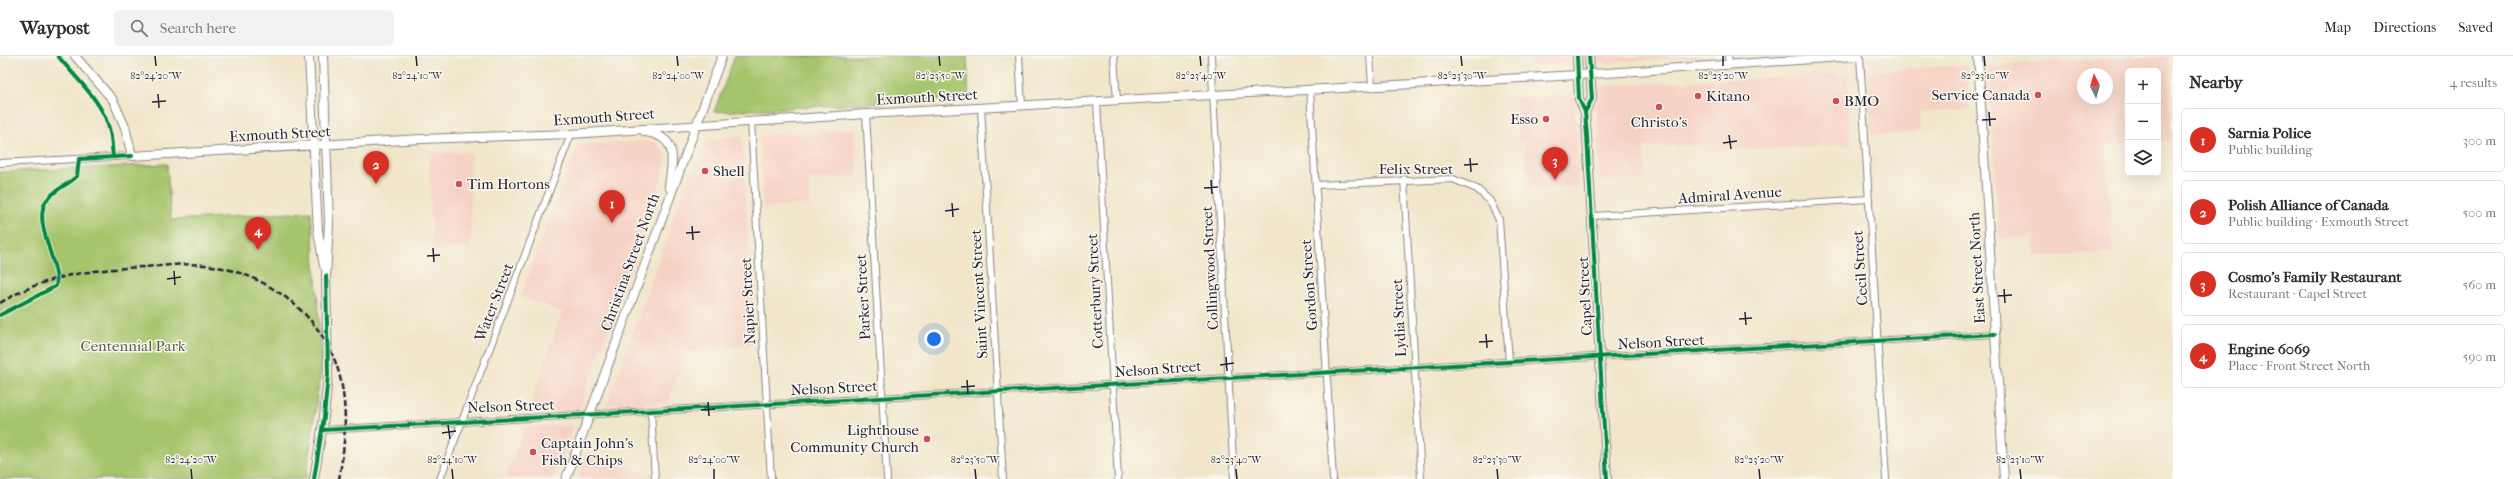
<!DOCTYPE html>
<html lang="en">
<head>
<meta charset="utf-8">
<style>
  body { margin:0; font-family:"IM FELL French Canon",serif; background:#f2f2f3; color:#2b2b33 }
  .controls { position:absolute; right:12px; top:12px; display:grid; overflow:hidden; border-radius:6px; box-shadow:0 4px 16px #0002 }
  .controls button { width:36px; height:36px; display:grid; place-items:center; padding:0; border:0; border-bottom:1px solid #e1e1e2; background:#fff; color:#2b2b33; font:20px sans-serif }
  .compass { position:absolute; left:2077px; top:12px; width:36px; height:36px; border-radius:50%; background:#fff; box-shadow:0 4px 16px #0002; rotate:355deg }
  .you { position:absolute; left:934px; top:283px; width:14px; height:14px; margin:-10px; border:3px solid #fff; border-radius:50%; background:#1a73e8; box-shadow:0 0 0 6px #1a73e833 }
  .badge { display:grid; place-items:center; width:26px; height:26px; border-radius:50%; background:#d93025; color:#fff; font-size:13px; font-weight:700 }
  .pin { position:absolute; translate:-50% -33px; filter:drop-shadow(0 1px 2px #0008) }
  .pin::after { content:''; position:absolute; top:21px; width:14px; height:12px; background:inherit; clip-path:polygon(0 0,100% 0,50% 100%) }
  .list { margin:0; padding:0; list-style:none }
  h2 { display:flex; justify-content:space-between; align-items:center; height:52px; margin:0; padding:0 16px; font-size:17px }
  h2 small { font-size:13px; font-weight:400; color:#7c7c81 }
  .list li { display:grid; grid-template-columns:26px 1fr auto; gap:12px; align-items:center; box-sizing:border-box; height:64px; margin:0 8px 8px; padding:0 8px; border:1px solid #e1e1e2; border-radius:6px }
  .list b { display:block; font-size:15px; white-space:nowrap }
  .list p { margin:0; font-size:13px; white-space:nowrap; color:#7c7c81 }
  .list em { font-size:13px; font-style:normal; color:#7c7c81 }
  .icon { flex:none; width:22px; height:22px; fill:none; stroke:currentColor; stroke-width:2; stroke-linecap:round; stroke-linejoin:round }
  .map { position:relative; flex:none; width:2173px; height:423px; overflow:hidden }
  header { display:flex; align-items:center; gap:24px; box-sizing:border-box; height:56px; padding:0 20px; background:#fff; border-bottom:1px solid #e1e1e2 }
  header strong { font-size:19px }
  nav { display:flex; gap:22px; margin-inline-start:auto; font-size:14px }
  .search { width:280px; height:36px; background:#f2f2f3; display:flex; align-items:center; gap:10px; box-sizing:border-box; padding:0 14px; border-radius:6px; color:#7c7c81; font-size:15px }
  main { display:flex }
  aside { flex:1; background:#fff }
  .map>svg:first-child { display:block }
  .built { fill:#f6d2c4; fill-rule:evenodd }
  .green { fill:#a6c46c; stroke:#647354 }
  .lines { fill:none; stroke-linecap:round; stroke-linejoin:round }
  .street-casing { stroke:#8a8482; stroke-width:8 }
  .secondary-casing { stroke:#8a8482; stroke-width:10 }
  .street { stroke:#fff; stroke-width:6 }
  .secondary { stroke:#fff; stroke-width:8 }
  .rail { stroke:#22223b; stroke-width:2.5; stroke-dasharray:6 3; stroke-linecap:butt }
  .cycleway-casing { stroke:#fbf7ec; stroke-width:6 }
  .cycleway { stroke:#00873e; stroke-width:4 }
  .ticks { fill:none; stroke:#22223b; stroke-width:1.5 }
  .poi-dot { fill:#d1495b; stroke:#fbf7ec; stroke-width:1.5 }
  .labels { text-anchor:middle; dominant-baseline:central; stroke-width:3; stroke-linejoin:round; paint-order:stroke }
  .poi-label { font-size:15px; fill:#22223b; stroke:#fbf7ec; text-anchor:start }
  .street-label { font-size:15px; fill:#22223b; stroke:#fbf7ec }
  .park-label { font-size:15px; fill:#505b4c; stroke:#fbf7ec }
  .ticks-label { font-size:10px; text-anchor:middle; fill:#22223b; stroke:#fbf7ec; stroke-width:3; stroke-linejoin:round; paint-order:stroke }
</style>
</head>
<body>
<header>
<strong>Waypost</strong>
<div class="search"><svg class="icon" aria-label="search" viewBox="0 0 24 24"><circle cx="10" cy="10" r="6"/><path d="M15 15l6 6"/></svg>Search here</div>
<nav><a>Map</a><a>Directions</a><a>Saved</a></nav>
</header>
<main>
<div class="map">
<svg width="2173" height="423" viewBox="0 0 2173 423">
  <rect width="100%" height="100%" fill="#fbf7ec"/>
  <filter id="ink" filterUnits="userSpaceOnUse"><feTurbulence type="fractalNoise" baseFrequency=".025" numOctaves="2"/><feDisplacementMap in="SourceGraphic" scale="8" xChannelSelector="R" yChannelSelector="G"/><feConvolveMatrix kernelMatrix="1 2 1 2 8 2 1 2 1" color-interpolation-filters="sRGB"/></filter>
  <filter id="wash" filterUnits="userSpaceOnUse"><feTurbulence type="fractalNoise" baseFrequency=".012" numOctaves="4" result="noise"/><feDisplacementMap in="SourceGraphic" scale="16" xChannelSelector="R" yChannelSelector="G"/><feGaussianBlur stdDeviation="0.9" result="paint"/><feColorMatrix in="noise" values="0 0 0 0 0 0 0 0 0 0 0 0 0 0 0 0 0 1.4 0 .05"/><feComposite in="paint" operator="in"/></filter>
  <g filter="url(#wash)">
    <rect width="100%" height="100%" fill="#f1e6ca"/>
    <!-- built -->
    <g class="built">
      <path d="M1531,0H1569V8L1532,10Z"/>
      <path d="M1597,0H1715L1599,7Z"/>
      <path d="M2168,0L2172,85L2158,86V15H2128V87L2106,88L2113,196L2034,201V180L1999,183L1988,9ZM2083,18H2107V42H2083Z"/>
      <path d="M1967,8L1970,53L1920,56L1921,76L1871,79L1868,16Z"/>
      <path d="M1848,18L1851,89L1713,95L1712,88L1644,91L1646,123L1600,125L1596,30Z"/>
      <path d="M1574,39L1579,130L1527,133L1524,86H1518L1516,42Z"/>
      <path d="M855,73L858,120L809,124V148L763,152L759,80Z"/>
      <path d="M742,79L753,288L687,296L667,347L606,349L680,145L706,84Z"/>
      <path d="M655,85L667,100L650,162L577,357L528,356L562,256L520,241L578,89Z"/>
      <path d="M470,96L471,191L432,193L429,97Z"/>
      <path d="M574,369L553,423H505L525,371Z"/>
      <path d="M587,398L648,418V423H578Z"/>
    </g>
    <!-- green -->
    <g class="green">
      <path d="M735,0H967L969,42L714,56Z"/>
      <path d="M167,108L171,164L311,156L322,305L306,423H0V116Z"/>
    </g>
  </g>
  <g filter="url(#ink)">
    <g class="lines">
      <defs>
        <g id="street">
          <path d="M1019,0L1022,50"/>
          <path d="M1114,0L1117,45"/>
          <path d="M1211,0L1234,423"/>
          <path d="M1370,0L1372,30"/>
          <path d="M1728,0L1729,10"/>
          <path d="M1860,0L1886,423"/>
          <path d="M1310,34L1333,423"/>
          <path d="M1097,46L1118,423"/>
          <path d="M981,52L1003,423"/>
          <path d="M866,58L887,423"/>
          <path d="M751,65L771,423"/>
          <path d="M0,107L132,100"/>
          <path d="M1404,123L1421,423"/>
          <path d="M1316,129L1453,123L1477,133L1490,145L1499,164L1509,306"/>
          <path d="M1593,160L1869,143"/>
          <path d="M651,355L655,423"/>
          <path d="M322,374L1995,278"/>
          <path d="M440,423L571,78"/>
        </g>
        <g id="secondary">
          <path d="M75,0L113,44L125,71L132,100L421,83L571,78L866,58L1578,19L1856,0"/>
          <path d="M309,0L318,175L324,210"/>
          <path d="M1577,0L1579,43L1585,56L1587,80L1607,423"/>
          <path d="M1978,0L2004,423"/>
          <path d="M1585,56L1592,43L1589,0"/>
          <path d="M645,76C680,81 672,104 669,131"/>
          <path d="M314,423L324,361L328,318L326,220L329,167L323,0"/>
          <path d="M566,423L722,0"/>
        </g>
      </defs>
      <!-- street casing -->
      <use href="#street" class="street-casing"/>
      <!-- secondary casing -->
      <use href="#secondary" class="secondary-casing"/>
      <!-- street -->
      <use href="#street" class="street"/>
      <!-- secondary -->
      <use href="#secondary" class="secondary"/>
      <!-- rail -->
      <path class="rail" d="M0,247C46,219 89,214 142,211C165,210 189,206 212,210C270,219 326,262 340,321C348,354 345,390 339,423"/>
      <defs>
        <g id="cycleway">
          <path d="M58,0C76,23 104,46 110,76C112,84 112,93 113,101"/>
          <path d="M1577,0L1579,43L1585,56L1587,80L1607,423"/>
          <path d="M1585,56L1592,43L1589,0"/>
          <path d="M0,259L56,230C61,209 32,167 46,145C53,134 68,129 77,120L79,103L132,100"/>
          <path d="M322,374L1995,278"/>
          <path d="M314,423L324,361L328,318L326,220"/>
        </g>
      </defs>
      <!-- cycleway casing -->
      <use href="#cycleway" class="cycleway-casing"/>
      <!-- cycleway -->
      <use href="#cycleway" class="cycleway"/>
    </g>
  </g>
  <!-- ticks -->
  <path class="ticks" d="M155,0L156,10M416,0L417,10M677,0L678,10M939,0L940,10M1200,0L1201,10M1461,0L1462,10M1723,0V10M1984,0L1985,10M158,38L159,52M152,46L166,45M1989,56L1990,70M1982,64L1996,63M1729,79L1731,93M1723,87L1737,85M1470,102L1471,116M1464,109L1478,108M1211,124L1212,138M1204,132L1218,131M952,147L953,161M945,155L959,153M692,170L693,184M686,177L700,176M433,192L434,206M427,200L440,199M174,215L175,229M167,223L181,221M2004,233L2005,247M1998,240L2012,239M1745,256L1746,269M1739,263L1752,262M1486,278L1487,292M1479,286L1493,285M1226,301L1227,315M1220,309L1234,307M967,324L968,338M961,331L975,330M708,346L709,360M701,354L715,353M448,369L450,383M442,377L456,375M191,413L192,423M452,413L453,423M714,413V423M975,413L976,423M1236,413L1237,423M1497,413L1498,423M1759,413L1760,423M2020,413L2021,423"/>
  <!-- markers -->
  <g class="poi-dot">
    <circle cx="2038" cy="39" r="4"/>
    <circle cx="1698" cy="40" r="4"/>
    <circle cx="1836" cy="45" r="4"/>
    <circle cx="1659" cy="51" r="4"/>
    <circle cx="1546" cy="63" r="4"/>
    <circle cx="705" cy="115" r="4"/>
    <circle cx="459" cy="128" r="4"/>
    <circle cx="927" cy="383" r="4"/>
    <circle cx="533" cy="396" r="4"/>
  </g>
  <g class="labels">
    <!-- poi labels -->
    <g class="poi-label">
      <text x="2030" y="39" text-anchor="end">Service Canada</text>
      <text x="1706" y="40">Kitano</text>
      <text x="1844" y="45">BMO</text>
      <text x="1538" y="63" text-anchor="end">Esso</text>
      <text x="1659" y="66" text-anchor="middle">Christo's</text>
      <text x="713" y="115">Shell</text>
      <text x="467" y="128">Tim Hortons</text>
      <text x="919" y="374" text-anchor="end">Lighthouse<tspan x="919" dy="17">Community Church</tspan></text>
      <text x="541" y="387">Captain John's<tspan x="541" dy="17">Fish &amp; Chips</tspan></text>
    </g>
    <!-- street labels -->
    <g class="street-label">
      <text transform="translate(927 41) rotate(-3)">Exmouth Street</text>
      <text transform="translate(604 61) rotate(-4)">Exmouth Street</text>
      <text transform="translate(280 78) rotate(-3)">Exmouth Street</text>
      <text x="1416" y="113">Felix Street</text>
      <text transform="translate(1730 139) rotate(-4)">Admiral Avenue</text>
      <text transform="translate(630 206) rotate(-70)">Christina Street North</text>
      <text transform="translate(1210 212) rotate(-93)">Collingwood Street</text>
      <text transform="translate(1860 212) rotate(-94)">Cecil Street</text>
      <text transform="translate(1977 212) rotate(-93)">East Street North</text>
      <text transform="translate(1309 229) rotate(-94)">Gordon Street</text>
      <text transform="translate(1095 235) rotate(-93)">Cotterbury Street</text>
      <text transform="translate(979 238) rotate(-93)">Saint Vincent Street</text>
      <text transform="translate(1585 240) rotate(-93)">Capel Street</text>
      <text transform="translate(863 241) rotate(-93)">Parker Street</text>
      <text transform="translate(748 245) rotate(-93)">Napier Street</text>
      <text transform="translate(494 246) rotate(-69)">Water Street</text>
      <text transform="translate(1399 262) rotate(-93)">Lydia Street</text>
      <text transform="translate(1661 286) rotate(-3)">Nelson Street</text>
      <text transform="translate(1158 313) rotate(-4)">Nelson Street</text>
      <text transform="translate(834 332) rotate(-3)">Nelson Street</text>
      <text transform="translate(511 350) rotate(-2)">Nelson Street</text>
    </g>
    <!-- park labels -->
    <g class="park-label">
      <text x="133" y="290">Centennial Park</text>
    </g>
  </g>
  <g class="ticks-label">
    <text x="156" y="23">82°24'20"W</text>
    <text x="417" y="23">82°24'10"W</text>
    <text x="678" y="23">82°24'00"W</text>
    <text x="940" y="23">82°23'50"W</text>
    <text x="1201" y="23">82°23'40"W</text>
    <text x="1462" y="23">82°23'30"W</text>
    <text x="1723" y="23">82°23'20"W</text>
    <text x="1985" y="23">82°23'10"W</text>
    <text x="191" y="407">82°24'20"W</text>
    <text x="452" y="407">82°24'10"W</text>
    <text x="714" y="407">82°24'00"W</text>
    <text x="975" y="407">82°23'50"W</text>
    <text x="1236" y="407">82°23'40"W</text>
    <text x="1497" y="407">82°23'30"W</text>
    <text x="1759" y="407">82°23'20"W</text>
    <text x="2020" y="407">82°23'10"W</text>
  </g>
</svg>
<div class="controls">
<button>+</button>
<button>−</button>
<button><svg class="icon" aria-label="layers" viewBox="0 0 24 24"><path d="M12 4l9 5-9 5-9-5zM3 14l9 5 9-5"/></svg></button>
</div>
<svg class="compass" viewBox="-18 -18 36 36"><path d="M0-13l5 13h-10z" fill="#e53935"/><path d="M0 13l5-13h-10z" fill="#7c7c81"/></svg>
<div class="you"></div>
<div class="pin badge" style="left:612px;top:167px">1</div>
<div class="pin badge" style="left:376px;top:128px">2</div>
<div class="pin badge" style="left:1555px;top:124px">3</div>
<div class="pin badge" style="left:258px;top:194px">4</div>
</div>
<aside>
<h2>Nearby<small>4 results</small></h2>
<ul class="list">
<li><span class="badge">1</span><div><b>Sarnia Police</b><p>Public building</p></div><em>300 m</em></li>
<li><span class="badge">2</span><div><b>Polish Alliance of Canada</b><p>Public building · Exmouth Street</p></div><em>500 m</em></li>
<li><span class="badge">3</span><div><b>Cosmo's Family Restaurant</b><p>Restaurant · Capel Street</p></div><em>560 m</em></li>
<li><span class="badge">4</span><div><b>Engine 6069</b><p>Place · Front Street North</p></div><em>590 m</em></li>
</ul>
</aside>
</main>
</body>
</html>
